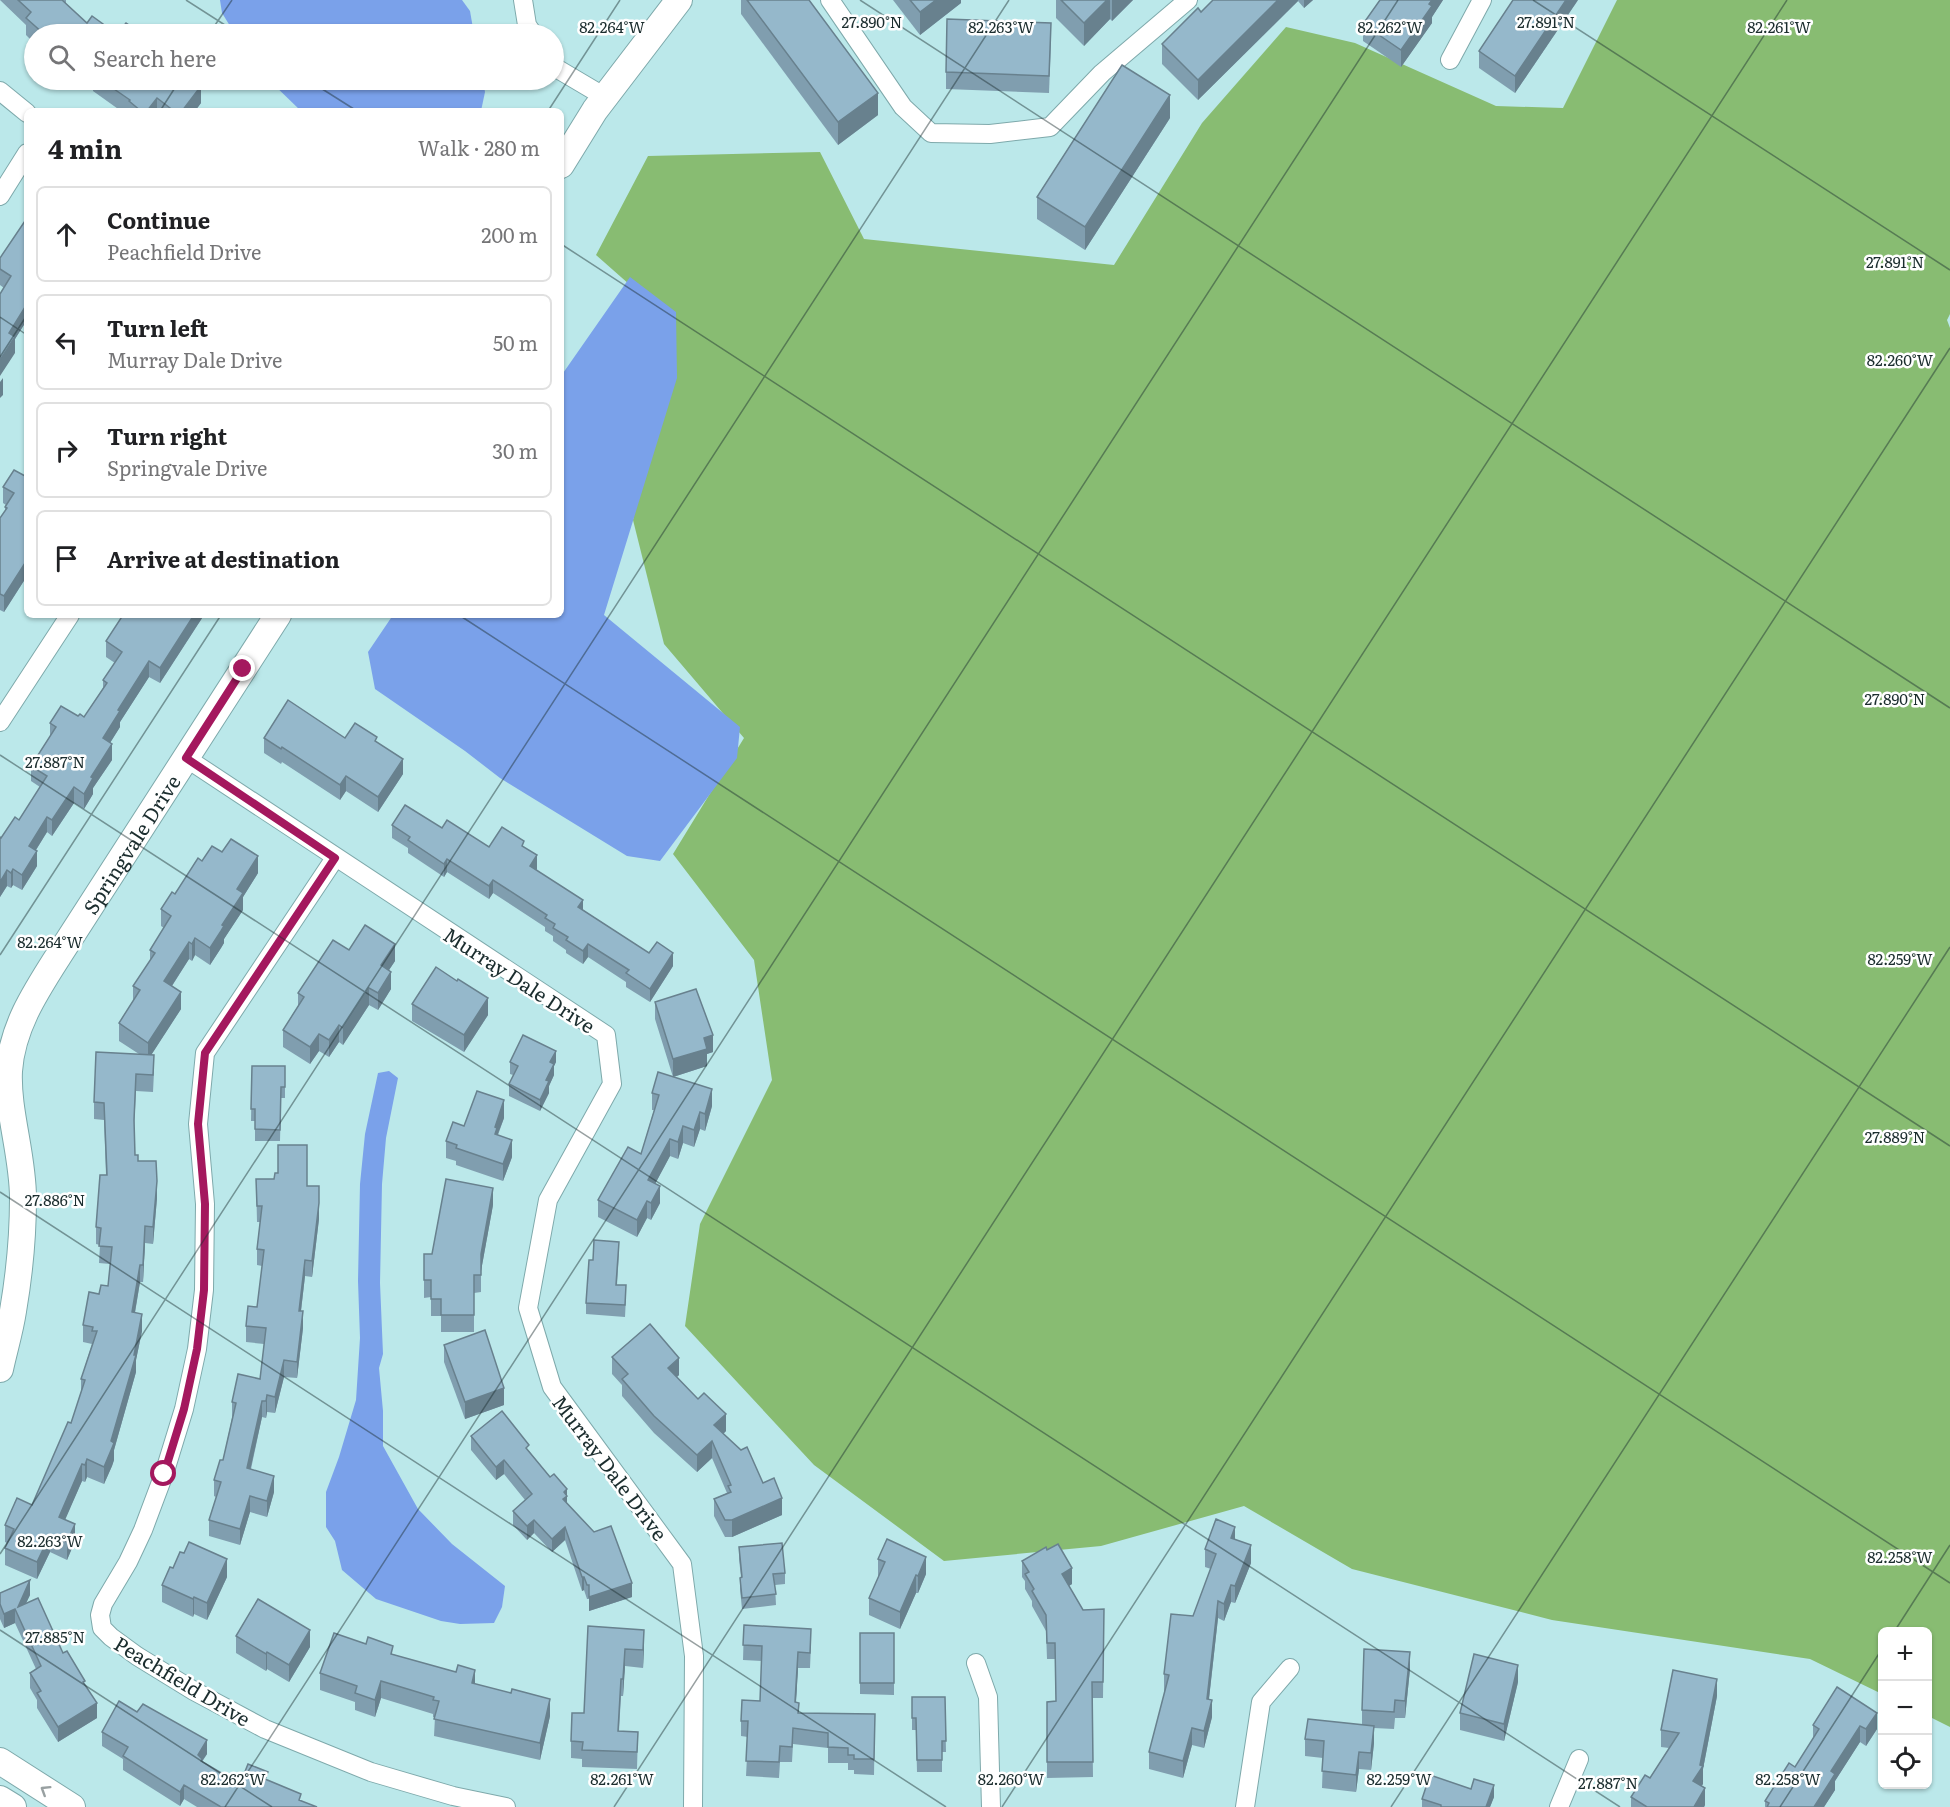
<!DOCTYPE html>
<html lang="en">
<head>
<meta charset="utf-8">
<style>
  body { margin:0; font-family:Literata,serif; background:#f6f6f6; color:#202124 }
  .controls { position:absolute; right:18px; bottom:18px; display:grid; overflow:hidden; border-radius:9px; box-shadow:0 2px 4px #0004 }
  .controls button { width:54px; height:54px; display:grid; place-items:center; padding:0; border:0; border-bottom:2px solid #e0e0e0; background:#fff; color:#202124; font:30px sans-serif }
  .stop { position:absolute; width:18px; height:18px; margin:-14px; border:4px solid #a4185e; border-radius:50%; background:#fff }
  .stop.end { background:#a4185e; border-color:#fff; box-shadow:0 2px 6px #0008 }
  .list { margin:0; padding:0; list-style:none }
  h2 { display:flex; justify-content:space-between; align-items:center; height:78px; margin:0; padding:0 24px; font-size:26px }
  h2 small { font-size:20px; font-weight:400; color:#757577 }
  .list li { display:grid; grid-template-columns:39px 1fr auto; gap:18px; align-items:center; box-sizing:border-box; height:96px; margin:0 12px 12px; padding:0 12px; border:2px solid #e0e0e0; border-radius:9px }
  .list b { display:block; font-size:22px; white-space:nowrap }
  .list p { margin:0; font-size:20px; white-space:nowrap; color:#757577 }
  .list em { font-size:20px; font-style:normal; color:#757577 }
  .icon { flex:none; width:33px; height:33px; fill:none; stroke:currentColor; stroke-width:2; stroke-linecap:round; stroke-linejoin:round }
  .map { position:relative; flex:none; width:1950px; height:1807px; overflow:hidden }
  .search { position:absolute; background:#fff; box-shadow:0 2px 4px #0004; left:24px; top:24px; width:540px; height:66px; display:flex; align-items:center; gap:15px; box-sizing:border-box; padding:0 21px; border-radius:33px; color:#757577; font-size:22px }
  .panel { position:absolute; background:#fff; box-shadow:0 2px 4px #0004; left:24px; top:108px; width:540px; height:510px; border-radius:9px }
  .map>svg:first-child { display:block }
  .forest { fill:#88bc72 }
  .water { fill:#7aa1ea }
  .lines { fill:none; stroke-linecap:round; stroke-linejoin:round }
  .street-casing { stroke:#7ea9ab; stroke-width:20 }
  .secondary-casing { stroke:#7ea9ab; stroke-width:28 }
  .street { stroke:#fff; stroke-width:18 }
  .secondary { stroke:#fff; stroke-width:26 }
  .wall { fill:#809eaf }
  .shaded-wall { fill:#68818e }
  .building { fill:#95b8cb; stroke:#68818e; stroke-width:1.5 }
  .oneway { stroke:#98a0a1 }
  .route { stroke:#a4185e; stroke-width:8 }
  .ticks { fill:none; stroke:#1b2d2e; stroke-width:1.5; stroke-opacity:0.45 }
  .labels { text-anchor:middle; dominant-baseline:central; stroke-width:5; stroke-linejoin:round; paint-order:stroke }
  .street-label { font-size:20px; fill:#1b2d2e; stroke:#fff }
  .ticks-label { font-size:15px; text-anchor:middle; fill:#1b2d2e; stroke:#fff; stroke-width:5; stroke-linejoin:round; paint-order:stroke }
</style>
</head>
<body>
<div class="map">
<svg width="1950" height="1807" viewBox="0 0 1950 1807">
  <rect width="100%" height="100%" fill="#bbe8ea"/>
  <!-- forest -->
  <path class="forest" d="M1617,0H1950V314L1947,320L1950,328V1727L1928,1716V1632H1882V1694L1810,1659L1552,1620L1352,1569L1244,1506L1101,1546L944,1561L814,1465L685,1326L700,1224L772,1080L754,960L673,854L744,738L664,644L633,520L672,322L596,255L648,156L820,152L864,239L1114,265L1202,123L1286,27L1355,43L1496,106L1563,108Z"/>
  <!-- water -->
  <g class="water">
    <path d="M220,0H462L470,11L474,34H235L222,13Z"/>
    <path d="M269,80H483L485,92L481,111H301Z"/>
    <path d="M630,277L676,312L677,378L604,615L740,727L737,758L660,861L627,856L500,778L465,751L375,689L368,652L393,615H561V376Z"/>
    <path d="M389,1071L398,1078L386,1138L382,1184L380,1283L383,1354L379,1368L383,1411V1446L418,1509L452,1544L505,1586L502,1607L494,1623L460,1624L441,1621L376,1599L342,1570L335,1541L326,1527V1492L339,1457L356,1400L360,1338L358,1281L360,1184L365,1134L378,1073Z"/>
  </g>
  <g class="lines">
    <defs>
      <g id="street">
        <path d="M523,0L527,25L533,34"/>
        <path d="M830,0L903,107L931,133L990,134L1050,127L1102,73L1188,0"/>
        <path d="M1450,60L1482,0"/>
        <path d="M554,65L556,68L605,97"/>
        <path d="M0,91L27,113"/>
        <path d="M0,196L27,153"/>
        <path d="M0,722L70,615"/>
        <path d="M186,758L606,1035L612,1084L548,1200L528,1308L552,1387L682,1564L694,1656L693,1807"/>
        <path d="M335,858L205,1053L198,1124L205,1204L204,1290L197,1349L184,1409L164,1474L143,1530L128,1562L103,1604L100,1615L102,1628L111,1637L137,1656L194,1691L265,1729L371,1772L453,1796L506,1807"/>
        <path d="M976,1663L988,1697L991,1807"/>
        <path d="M1245,1807L1261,1702L1290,1668"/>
        <path d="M1559,1807L1579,1759"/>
      </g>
      <g id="secondary">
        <path d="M561,165L595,110L679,0"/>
        <path id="s1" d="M0,1369C4,1350 10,1331 13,1311C19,1276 23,1234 23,1198C23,1155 7,1111 9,1071C12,1027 36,991 59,955L278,615"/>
        <path d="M0,1761L72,1807"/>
        <path d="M0,1799L13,1807"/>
      </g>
    </defs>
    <!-- street casing -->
    <use href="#street" class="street-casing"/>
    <!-- secondary casing -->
    <use href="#secondary" class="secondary-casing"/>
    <!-- street -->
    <use href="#street" class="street"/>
    <!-- secondary -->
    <use href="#secondary" class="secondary"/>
  </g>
  <!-- wall -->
  <g class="wall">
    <path d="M0,0H66V4L87,23L117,34H142H34V43L26,35V25Z"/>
    <path d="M741,0H809L878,115L838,145L741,14Z"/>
    <path d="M893,0H961V3L920,35Z"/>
    <path d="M1056,0H1133L1112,21L1110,19L1084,46L1056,18Z"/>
    <path d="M1213,0H1313L1304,8L1298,1L1198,100L1162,64V44L1201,12Z"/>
    <path d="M1380,0H1443L1432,17V23L1401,67L1363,41V24Z"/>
    <path d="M1578,0L1515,93L1479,68V51Z"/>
    <path d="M1051,41L1049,93L946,89V72Z"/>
    <path d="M92,80H192L201,103L195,111H121L93,91V80Z"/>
    <path d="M1170,118L1085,250L1037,219V197Z"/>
    <path d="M27,218V320L15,339V353L4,288L0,285V258Z"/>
    <path d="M27,473V576L4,612L0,610V518L5,511V507L6,505L3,503V487L25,476Z"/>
    <path d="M123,615H204L160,683L149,677L120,722V727L110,743L112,760L93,788V794L84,809L74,803L52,836L47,832L36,850L37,866L22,890L13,885L11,888L7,886L0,897V837L1,838L19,820L40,787L31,781V766L50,736V723L78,716L84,717L103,688V680L115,663L106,657V641Z"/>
    <path d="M264,738H345L377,742L403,774L378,812L346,791L340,800L282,762L281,764L264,753Z"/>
    <path d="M392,825L442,828L489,847H524L537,869H536L583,910L649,953L673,966L650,1002L626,987V982L588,957L583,964L566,953V950L553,941V936L545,931V927L493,893L489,899L447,872L444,877L408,853V848L392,838Z"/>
    <path d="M202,861L258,873L243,897V910L224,939V943L221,948L210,965L195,955L192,961L189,959L172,986L181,1009L151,1055L154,1072L153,1092L136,1091L134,1129L135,1155L157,1198L153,1244L145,1243L143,1282H140L135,1313L142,1331L136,1360V1372L114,1450V1460L112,1466L104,1484L87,1477L85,1482L82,1481L65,1519L75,1541L67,1560L50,1552L37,1579L5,1565V1548L7,1543L5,1542V1525L32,1505L71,1423L81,1392V1379L92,1344L83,1342V1325L99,1294L108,1286L110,1264L99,1263L100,1245L96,1244V1227L106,1175L104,1120L94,1119V1102L139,1054L119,1041V1023L133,1001V986L150,961V950L164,928L161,926V909Z"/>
    <path d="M349,950L395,961L389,970L391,989L378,1010L369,1005L343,1045L339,1042L329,1057L319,1051L310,1064L283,1047V1030L298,1006V993Z"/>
    <path d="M655,1002L713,1052L707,1054V1066L673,1077L655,1019Z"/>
    <path d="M412,1004L488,1015L464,1052L412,1021Z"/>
    <path d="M510,1062H556L554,1066V1075L549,1086V1093L540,1111L509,1096V1084L513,1075L510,1074Z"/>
    <path d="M252,1066H285V1098H281L280,1141H255V1121H251Z"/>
    <path d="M652,1093L712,1106L705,1131L700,1129L694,1147L683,1143L678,1159L670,1156L655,1184L660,1203L651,1220L647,1218L637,1237L598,1217V1200L641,1154L654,1110H652Z"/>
    <path d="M504,1118L498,1135L512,1157L503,1181L456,1165V1161L446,1158V1141L464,1126Z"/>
    <path d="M256,1179L307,1186H319V1219L312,1277L305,1276L301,1311L303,1328L297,1378L284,1377L275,1413L267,1412L266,1418L262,1417L251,1469L274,1492L267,1517L250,1512L240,1545L209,1536V1520L216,1497L214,1496V1480L223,1460L232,1418V1402L260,1379L264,1344L246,1342V1326L257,1307L262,1266L257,1265V1249L260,1222H257Z"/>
    <path d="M493,1205L481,1271V1292L474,1293V1332H441V1316H431V1297L424,1298V1254H432Z"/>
    <path d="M619,1253L617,1285L626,1297L625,1317L586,1314V1303L593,1260Z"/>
    <path d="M444,1345L504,1405L465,1419L444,1362Z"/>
    <path d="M612,1357L679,1375L677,1377L726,1431L723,1434L763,1483L782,1515L732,1537H725L714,1516V1499L727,1493L712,1458L697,1472L654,1433L622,1396V1385L612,1374Z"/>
    <path d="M471,1436L529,1451L550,1477L567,1489V1503L632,1597L589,1611V1599H587L584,1590L582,1591L565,1540L552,1552L534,1533L527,1540L513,1525V1511L525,1500L504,1474L496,1480L471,1450Z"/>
    <path d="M1235,1540L1251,1563L1235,1603L1231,1602L1224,1621L1218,1618L1209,1699L1212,1717L1204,1748L1192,1745L1183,1778L1149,1769V1752L1165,1691H1164V1674L1193,1616L1211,1569L1205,1567V1549Z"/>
    <path d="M739,1547L785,1573V1584L775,1585L776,1605L742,1609L740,1589V1578L741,1577L739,1559Z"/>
    <path d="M878,1559L926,1574L918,1593H916L900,1629L869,1615V1598L879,1576H878Z"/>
    <path d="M1022,1561L1072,1584L1069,1586L1083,1610L1104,1609L1103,1698H1092L1093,1777L1047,1778V1702L1056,1701L1055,1659H1047L1046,1631L1032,1606V1601L1025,1589V1581L1022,1577Z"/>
    <path d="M173,1568L227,1577L207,1620L194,1614L193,1617L162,1602V1585Z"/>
    <path d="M0,1593L30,1595L26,1603L85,1685L97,1718L58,1742L37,1708V1700L30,1688V1673L36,1669L15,1623L4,1628L0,1619Z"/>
    <path d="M744,1625L811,1644L810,1668H798L796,1702L799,1713L875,1714L874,1775L854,1774V1770H848V1763H828V1748L793,1744L792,1762H780L779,1778L746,1776L748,1737L741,1736V1721L760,1701L762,1661L743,1660Z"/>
    <path d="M588,1626L644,1647L643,1668L625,1666L623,1696H621L619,1731L638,1732L637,1769L582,1767V1759L571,1758V1741L584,1713Z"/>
    <path d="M860,1633H894V1695L860,1694Z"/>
    <path d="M236,1636L310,1647L289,1682L267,1669L266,1671L236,1653Z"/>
    <path d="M393,1654L475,1684L550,1716L540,1760L434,1736L435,1717H433V1714L381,1698L375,1717L355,1710V1702L320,1690V1673Z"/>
    <path d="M1410,1669L1405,1718H1395L1394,1729L1374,1728V1743L1371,1770L1359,1769L1356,1792L1322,1788L1323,1758L1305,1756V1739L1362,1725V1710Z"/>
    <path d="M1518,1682L1504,1741L1460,1730V1713Z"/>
    <path d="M1717,1696L1703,1769V1784L1701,1786L1705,1805L1704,1807H1631V1797L1650,1778L1669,1748L1661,1747V1730Z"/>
    <path d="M912,1697H945L946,1752H942V1772H917L916,1730H912Z"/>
    <path d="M1877,1713V1729L1866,1746L1860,1742L1835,1781V1790L1824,1807H1765V1801L1795,1767L1813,1740V1725Z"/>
    <path d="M102,1732L207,1754L202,1762L240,1784L268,1780L301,1801L317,1807H197L184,1799L180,1806L123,1770V1759L102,1746Z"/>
    <path d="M1494,1797L1490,1807H1422V1799Z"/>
  </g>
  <!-- shaded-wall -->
  <g class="shaded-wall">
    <path d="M936,0H961V3L920,35V12Z"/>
    <path d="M1107,0H1110V19L1084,46V23Z"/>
    <path d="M1112,0H1133L1112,21Z"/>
    <path d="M1278,0H1298V1L1198,100V80Z"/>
    <path d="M1304,0H1313L1304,8Z"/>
    <path d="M1432,0H1443L1432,17V23L1401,67V50Z"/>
    <path d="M1566,0H1578L1515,93V76Z"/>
    <path d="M201,86V103L195,111H182Z"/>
    <path d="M878,93V115L838,145V122Z"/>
    <path d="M1170,95V118L1085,250V227Z"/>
    <path d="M157,98V111H147Z"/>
    <path d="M27,304V320L15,339V353L0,376V360L9,333Z"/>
    <path d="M3,378V395L0,398V382Z"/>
    <path d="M27,560V576L4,612V596Z"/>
    <path d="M194,615H204L160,683V668Z"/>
    <path d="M149,661V677L120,722V727L103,754V738L118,710Z"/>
    <path d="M112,744V760L93,788V794L84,809V794L91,777Z"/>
    <path d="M403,759V774L378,812V797Z"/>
    <path d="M346,776V791L340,800V785Z"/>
    <path d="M74,787V803L52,836V820Z"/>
    <path d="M47,817V832L29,861V846Z"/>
    <path d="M37,851V866L22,890V875Z"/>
    <path d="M537,855V869L530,879V866Z"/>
    <path d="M258,856V873L243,897V910L224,939V943L221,948L210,965V948L222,925L237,889Z"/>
    <path d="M447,859V872L444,877V864Z"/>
    <path d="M13,869V885L11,888V873Z"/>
    <path d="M7,870V886L0,897V882Z"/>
    <path d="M493,880V893L489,899V886Z"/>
    <path d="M583,900V913L578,907Z"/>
    <path d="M195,938V955L192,961V944Z"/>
    <path d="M189,942V959L164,998V981Z"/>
    <path d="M395,944V961L381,982V965Z"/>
    <path d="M588,944V957L583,964V951Z"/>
    <path d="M673,953V966L650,1002V989Z"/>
    <path d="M391,972V989L378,1010V993Z"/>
    <path d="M369,988V1005L343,1045V1028Z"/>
    <path d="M181,992V1009L148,1060V1043Z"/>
    <path d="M488,998V1015L464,1052V1035Z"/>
    <path d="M339,1025V1042L329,1057V1040Z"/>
    <path d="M319,1034V1051L310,1064V1047Z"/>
    <path d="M713,1035V1052L707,1054V1066L673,1077V1059L704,1038Z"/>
    <path d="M556,1051V1062L554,1066V1075L549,1086V1093L540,1111V1100L546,1080L550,1062Z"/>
    <path d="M712,1089V1106L705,1131V1114Z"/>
    <path d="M504,1100V1118L497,1136V1145L495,1127Z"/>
    <path d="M700,1112V1129L694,1147V1130Z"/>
    <path d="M683,1126V1143L678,1159V1142Z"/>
    <path d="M670,1139V1156L648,1197V1180Z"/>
    <path d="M512,1140V1157L503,1181V1164Z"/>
    <path d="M157,1181V1198L153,1244V1227Z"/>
    <path d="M660,1186V1203L651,1220V1203Z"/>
    <path d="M493,1188V1205L481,1271V1254Z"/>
    <path d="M647,1201V1218L637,1237V1220Z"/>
    <path d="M319,1203V1219L312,1277V1261Z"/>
    <path d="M145,1226V1243L143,1282V1265Z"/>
    <path d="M305,1260V1276L299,1327V1311Z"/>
    <path d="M140,1265V1282L132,1329V1312Z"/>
    <path d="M303,1311V1328L297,1378V1362Z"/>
    <path d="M142,1314V1331L136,1360V1372L114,1450V1460L112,1466L104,1484V1467L134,1355Z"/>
    <path d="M679,1358V1375L668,1385V1368Z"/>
    <path d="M284,1360V1377L275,1413V1397Z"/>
    <path d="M504,1388V1405L465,1419V1402Z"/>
    <path d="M267,1395V1412L266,1418V1401Z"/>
    <path d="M262,1401V1417L247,1484V1468Z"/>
    <path d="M726,1414V1431L714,1443V1425Z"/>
    <path d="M712,1441V1458L697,1472V1455Z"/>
    <path d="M87,1459V1477L85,1482V1465Z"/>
    <path d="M504,1460V1474L496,1480V1467Z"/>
    <path d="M82,1464V1481L59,1534V1517Z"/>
    <path d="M274,1476V1492L267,1517V1501Z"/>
    <path d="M567,1489V1509L563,1513L564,1492Z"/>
    <path d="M250,1496V1512L240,1545V1529Z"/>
    <path d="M782,1498V1515L732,1537V1520Z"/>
    <path d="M534,1520V1533L527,1540V1526Z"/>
    <path d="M75,1524V1541L67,1560V1542Z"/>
    <path d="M565,1527V1540L552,1552V1539Z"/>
    <path d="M1235,1527V1544L1231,1538Z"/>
    <path d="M50,1535V1552L37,1579V1562Z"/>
    <path d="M1251,1545V1563L1235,1603V1586Z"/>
    <path d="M926,1557V1574L918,1593V1576Z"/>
    <path d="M227,1559V1577L207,1620V1603Z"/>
    <path d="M1072,1568V1584L1062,1590V1574Z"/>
    <path d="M916,1575V1593L900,1629V1612Z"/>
    <path d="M582,1577H584V1590L582,1591Z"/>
    <path d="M30,1580V1595L19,1618L18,1607Z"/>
    <path d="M632,1583V1597L589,1611V1597Z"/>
    <path d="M1231,1585V1602L1224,1621V1604Z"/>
    <path d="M194,1597V1614L193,1617V1599Z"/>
    <path d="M1218,1601V1618L1207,1716V1699Z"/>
    <path d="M15,1609V1623L4,1628V1614Z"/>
    <path d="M310,1630V1647L289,1682V1665Z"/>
    <path d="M644,1630V1647L643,1668V1650Z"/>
    <path d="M625,1649V1666L623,1696V1679Z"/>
    <path d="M267,1652V1669L266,1671V1654Z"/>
    <path d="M798,1652V1668L795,1718V1702Z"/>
    <path d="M1410,1652V1669L1405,1718V1701Z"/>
    <path d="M1518,1665V1682L1504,1741V1724Z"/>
    <path d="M475,1670V1687L472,1683Z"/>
    <path d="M1717,1679V1696L1703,1769V1784L1693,1798V1781L1700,1765Z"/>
    <path d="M381,1681V1698L375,1717V1700Z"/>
    <path d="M550,1699V1716L540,1760V1743Z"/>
    <path d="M1212,1700V1717L1204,1748V1731Z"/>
    <path d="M97,1703V1718L58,1742V1727Z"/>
    <path d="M1877,1713V1729L1866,1746V1729Z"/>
    <path d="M1374,1726V1743L1371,1770V1753Z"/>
    <path d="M1860,1726V1742L1835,1781V1790L1824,1807H1814L1831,1771Z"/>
    <path d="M1192,1728V1745L1183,1778V1761Z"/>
    <path d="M207,1740V1754L202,1761V1773L198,1755Z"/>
    <path d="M1359,1752V1769L1356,1792V1775Z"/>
    <path d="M184,1785V1799L180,1806V1792Z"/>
    <path d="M1494,1785V1797L1490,1807H1486Z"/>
    <path d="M1705,1788V1805L1704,1807H1694Z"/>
  </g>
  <!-- building -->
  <g class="building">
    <path d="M18,0H62L87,23L92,16L117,34L126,23L142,34H54L52,33L50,34H44L26,18L31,12Z"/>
    <path d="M747,0H809L878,93L838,122Z"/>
    <path d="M910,0H936L920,12Z"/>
    <path d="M1061,0H1107L1084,23Z"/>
    <path d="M1213,0H1278L1198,80L1162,44L1198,8L1201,12Z"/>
    <path d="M1380,0H1432L1429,4L1432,6L1401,50L1363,24Z"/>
    <path d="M1513,0H1566L1515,76L1479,51Z"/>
    <path d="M947,19L1051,23L1049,76L946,72Z"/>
    <path d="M1122,65L1170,95L1085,227L1037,197Z"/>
    <path d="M101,80H192L201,86L182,111H174L157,98L147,111H141L129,101L130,100Z"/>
    <path d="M27,218V304L9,333L15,337L0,360V294L11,276L0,269V258Z"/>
    <path d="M14,470L25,476L27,473V560L4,596L0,594V518L7,508L5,507L14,493L3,487Z"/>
    <path d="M123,615H194L160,668L149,661L118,710L120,711L103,738L112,744L91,777L93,778L84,794L74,787L52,820L47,817L29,846L37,851L22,875L13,869L11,873L7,870L0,882V837L1,838L15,817L19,820L47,776L31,766L56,727L50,723L61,706L78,716L80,714L84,717L107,683L103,680L122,652L106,641Z"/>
    <path d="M288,700L345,738L355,723L377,737L375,741L403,759L378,797L346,776L340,785L282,747L281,749L264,738Z"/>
    <path d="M405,805L442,828L447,820L489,847L502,827L524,841L522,846L537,855L530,866L583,900L578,907L649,953L657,942L673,953L650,989L626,973L629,970L588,944L583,951L566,940L568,937L553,928L555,924L545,918L547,915L493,880L489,886L447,859L444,864L408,840L410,837L392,825Z"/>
    <path d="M231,839L258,856L237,889L243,893L222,925L224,926L221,931L210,948L195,938L192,944L189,942L164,981L181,992L148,1043L119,1023L140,990L133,986L155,953L150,950L171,916L161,909L172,892L175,894L198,858L202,861L212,846L222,852Z"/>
    <path d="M365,925L395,944L381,965L391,972L378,993L369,988L343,1028L339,1025L329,1040L319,1034L310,1047L283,1030L304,997L298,993L333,940L349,950Z"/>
    <path d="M436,967L457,981L458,979L488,998L464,1035L412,1004Z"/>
    <path d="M696,989L713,1035L704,1038L707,1049L673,1059L655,1002Z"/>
    <path d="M523,1035L556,1051L550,1062L554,1064L546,1080L549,1081L540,1100L509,1084L518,1066L510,1062Z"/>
    <path d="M96,1052L154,1055L153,1075L136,1074L134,1120L135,1155H138V1161H156L157,1181L153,1227L145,1226L143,1265H140L132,1312L142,1314L134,1355H136L111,1441L114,1443L112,1448L104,1467L87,1459L85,1465L82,1464L59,1517L75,1524L67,1542L50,1535L37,1562L5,1548L14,1529L5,1525L17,1498L32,1505L68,1422L71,1423L85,1380L81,1379L97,1331H92L93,1327L83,1325L89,1292L99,1294L101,1285L108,1286L112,1247L99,1246L101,1228L96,1227L100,1175H107L104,1103L94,1102Z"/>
    <path d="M252,1066H285V1087H281L280,1130L255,1129V1109H251Z"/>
    <path d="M658,1072L712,1089L705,1114L700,1112L694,1130L683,1126L678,1142L670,1139L648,1180L660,1186L651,1203L647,1201L637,1220L598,1200L628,1147L641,1154L659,1095L652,1093Z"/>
    <path d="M477,1091L504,1100L495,1127L497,1128L495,1134L512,1140L503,1164L456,1148L457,1145L446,1141L453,1122L464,1126Z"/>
    <path d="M278,1145H307V1186H319V1203L312,1261L305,1260L299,1311H303L297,1362L284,1360L275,1397L267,1395L266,1401H262L247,1468L274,1476L267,1501L250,1496L240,1529L209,1520L221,1482L214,1480L220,1460H223L236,1403L232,1402L238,1374L260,1379L266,1328L246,1326L248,1306L257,1307L264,1250L257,1249L262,1206H257L256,1179H274L275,1173H278Z"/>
    <path d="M446,1179L493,1188L481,1254V1275H474V1315H441V1299H431V1280H424V1254H432Z"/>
    <path d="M594,1240L619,1242L616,1285H626L625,1305L586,1303L589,1260H593Z"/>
    <path d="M650,1324L679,1358L668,1368L698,1399L704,1393L726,1414L714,1425L741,1450L747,1447L763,1483L774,1478L782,1498L732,1520H725L714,1499L731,1492L728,1486L731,1485L712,1441L697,1455L654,1416L622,1379L628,1374L612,1357Z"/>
    <path d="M485,1330L504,1388L465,1402L444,1345Z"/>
    <path d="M502,1411L529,1445L526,1448L550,1477L554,1474L567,1489L564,1492L567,1496L563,1499L594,1532L611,1526L632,1583L589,1597V1585H587L584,1577H582L565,1527L552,1539L534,1520L527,1526L513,1511L532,1494L504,1460L496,1467L471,1436Z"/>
    <path d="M1216,1519L1235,1527L1231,1538L1251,1545L1235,1586L1231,1585L1224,1604L1218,1601L1207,1699L1212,1700L1204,1731L1192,1728L1183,1761L1149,1752L1169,1675L1164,1674L1171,1614L1193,1616L1216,1554L1205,1549Z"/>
    <path d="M887,1539L926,1557L918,1576L916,1575L900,1612L869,1598L885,1562L878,1559Z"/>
    <path d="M189,1542L227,1559L207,1603L194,1597L193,1599L162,1585L170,1567L173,1568L180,1552L184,1553Z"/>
    <path d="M782,1543L785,1573L773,1574L776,1594L742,1598L740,1578L742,1577L739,1547Z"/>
    <path d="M1058,1544L1072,1568L1062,1574L1083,1610L1104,1609L1103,1682H1092L1093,1762H1047V1702L1056,1701L1055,1643H1047L1046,1615L1032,1591L1034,1589L1025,1574L1029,1572L1022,1561L1046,1547L1047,1550Z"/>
    <path d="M30,1580L18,1607L38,1598L63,1653L67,1651L85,1681L83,1682L97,1703L58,1727L37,1693L41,1691L30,1673L41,1666L15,1609L4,1614L0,1604V1593Z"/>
    <path d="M258,1599L310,1630L289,1665L267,1652L266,1654L236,1636Z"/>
    <path d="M744,1625L811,1629L810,1653L798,1652L795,1702L799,1703L798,1713L875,1714L874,1759H854V1755H848V1748L828,1747V1733L793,1728L792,1747L780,1746L779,1762L746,1761L748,1721H741L742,1700L760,1701L762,1646L743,1645Z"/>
    <path d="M588,1626L644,1630L643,1650L625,1649L623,1679H621L618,1731L638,1732L637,1752L582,1750L583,1742L571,1741L572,1713H584Z"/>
    <path d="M334,1633L366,1644L368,1637L393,1646L391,1654L456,1672L458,1665L475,1670L472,1683L511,1693L512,1689L550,1699L540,1743L434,1719L439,1701L433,1700L434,1697L381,1681L375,1700L355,1693L357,1686L320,1673Z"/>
    <rect x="860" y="1633" width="34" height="50"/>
    <path d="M1364,1649L1410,1652L1405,1701L1395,1700L1394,1712L1362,1710Z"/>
    <path d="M1474,1654L1518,1665L1504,1724L1460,1713Z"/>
    <path d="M1673,1670L1717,1679L1700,1765L1703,1766L1693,1781L1705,1788L1694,1807H1647L1631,1797L1645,1775L1650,1778L1679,1733L1661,1730Z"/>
    <path d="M1837,1687L1877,1713L1866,1729L1860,1726L1831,1771L1835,1774L1814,1807H1767L1769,1803L1765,1801L1789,1763L1795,1767L1819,1729L1813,1725Z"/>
    <path d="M912,1697H945L946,1741H942V1760H917L916,1718H912Z"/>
    <path d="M119,1701L137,1712L143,1704L207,1740L198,1755L202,1759L201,1761L240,1784L248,1764L268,1772L265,1779L301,1794L299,1800L317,1807H221L184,1785L180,1792L123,1756L128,1747L102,1732Z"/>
    <path d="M1308,1719L1374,1726L1371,1753L1359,1752L1356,1775L1322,1771L1324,1741L1305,1739Z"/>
    <path d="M1430,1775L1471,1789L1474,1779L1494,1785L1486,1807H1441V1805L1422,1799Z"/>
  </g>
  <!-- one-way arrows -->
  <defs><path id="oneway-chevron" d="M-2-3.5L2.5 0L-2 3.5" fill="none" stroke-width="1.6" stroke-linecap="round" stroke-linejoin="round" transform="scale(1.5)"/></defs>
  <use class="oneway" href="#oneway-chevron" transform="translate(45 1790) rotate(-148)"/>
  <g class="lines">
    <!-- route -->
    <path class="route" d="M164,1474L184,1409L197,1349L204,1290L205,1204L198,1124L205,1053L335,858L186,758L243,669"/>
  </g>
  <!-- ticks -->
  <path class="ticks" d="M186,0L239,34M860,0L1950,708M1533,0L1950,270M209,34L232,0M308,80L357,111M160,111L180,80M548,111L620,0M561,244L1950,1146M0,317L27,335M0,357L27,315M459,615L1950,1583M0,755L1620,1807M0,955L221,615M0,1192L946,1807M0,1554L1009,0M0,1630L272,1807M1894,1632L1950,1545M225,1807L1398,0M614,1807L1787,0M1002,1807L1950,348M1391,1807L1950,947M1780,1807L1882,1649"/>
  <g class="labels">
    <!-- street labels -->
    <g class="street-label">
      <text stroke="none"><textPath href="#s1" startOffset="561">Springvale Drive</textPath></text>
      <text transform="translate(520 979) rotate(33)">Murray Dale Drive</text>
      <text transform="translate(611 1467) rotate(53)">Murray Dale Drive</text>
      <text transform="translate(183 1680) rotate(31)">Peachfield Drive</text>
    </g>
  </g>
  <g class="ticks-label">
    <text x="872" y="28">27.890°N</text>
    <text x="1546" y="28">27.891°N</text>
    <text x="612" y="33">82.264°W</text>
    <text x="1001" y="33">82.263°W</text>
    <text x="1390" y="33">82.262°W</text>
    <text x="1779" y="33">82.261°W</text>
    <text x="1895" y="268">27.891°N</text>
    <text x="1900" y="366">82.260°W</text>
    <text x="1895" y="705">27.890°N</text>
    <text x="55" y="768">27.887°N</text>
    <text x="50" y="948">82.264°W</text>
    <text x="1900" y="965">82.259°W</text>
    <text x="1895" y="1143">27.889°N</text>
    <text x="55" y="1206">27.886°N</text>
    <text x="50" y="1547">82.263°W</text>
    <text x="1900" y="1563">82.258°W</text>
    <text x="55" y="1643">27.885°N</text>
    <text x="233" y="1785">82.262°W</text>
    <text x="622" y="1785">82.261°W</text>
    <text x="1011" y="1785">82.260°W</text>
    <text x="1399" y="1785">82.259°W</text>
    <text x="1788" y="1785">82.258°W</text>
    <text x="1608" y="1789">27.887°N</text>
  </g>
</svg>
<div class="controls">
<button>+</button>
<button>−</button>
<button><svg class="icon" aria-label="locate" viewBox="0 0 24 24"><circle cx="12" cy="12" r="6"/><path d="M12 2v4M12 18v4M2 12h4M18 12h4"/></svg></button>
</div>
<div class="stop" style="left:164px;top:1474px"></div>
<div class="stop end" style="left:243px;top:669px"></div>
<div class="search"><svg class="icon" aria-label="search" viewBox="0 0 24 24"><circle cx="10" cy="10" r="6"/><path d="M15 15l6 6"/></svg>Search here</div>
<section class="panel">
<h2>4 min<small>Walk · 280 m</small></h2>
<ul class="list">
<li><svg class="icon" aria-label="ahead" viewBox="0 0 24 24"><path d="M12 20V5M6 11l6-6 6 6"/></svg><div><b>Continue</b><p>Peachfield Drive</p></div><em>200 m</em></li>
<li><svg class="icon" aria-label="left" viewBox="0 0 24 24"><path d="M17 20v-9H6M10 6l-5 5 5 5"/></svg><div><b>Turn left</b><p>Murray Dale Drive</p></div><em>50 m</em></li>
<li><svg class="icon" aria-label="right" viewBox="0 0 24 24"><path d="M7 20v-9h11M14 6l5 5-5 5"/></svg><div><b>Turn right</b><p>Springvale Drive</p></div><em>30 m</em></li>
<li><svg class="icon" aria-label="arrive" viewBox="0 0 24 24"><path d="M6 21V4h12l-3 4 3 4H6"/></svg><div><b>Arrive at destination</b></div></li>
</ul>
</section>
</div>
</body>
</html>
